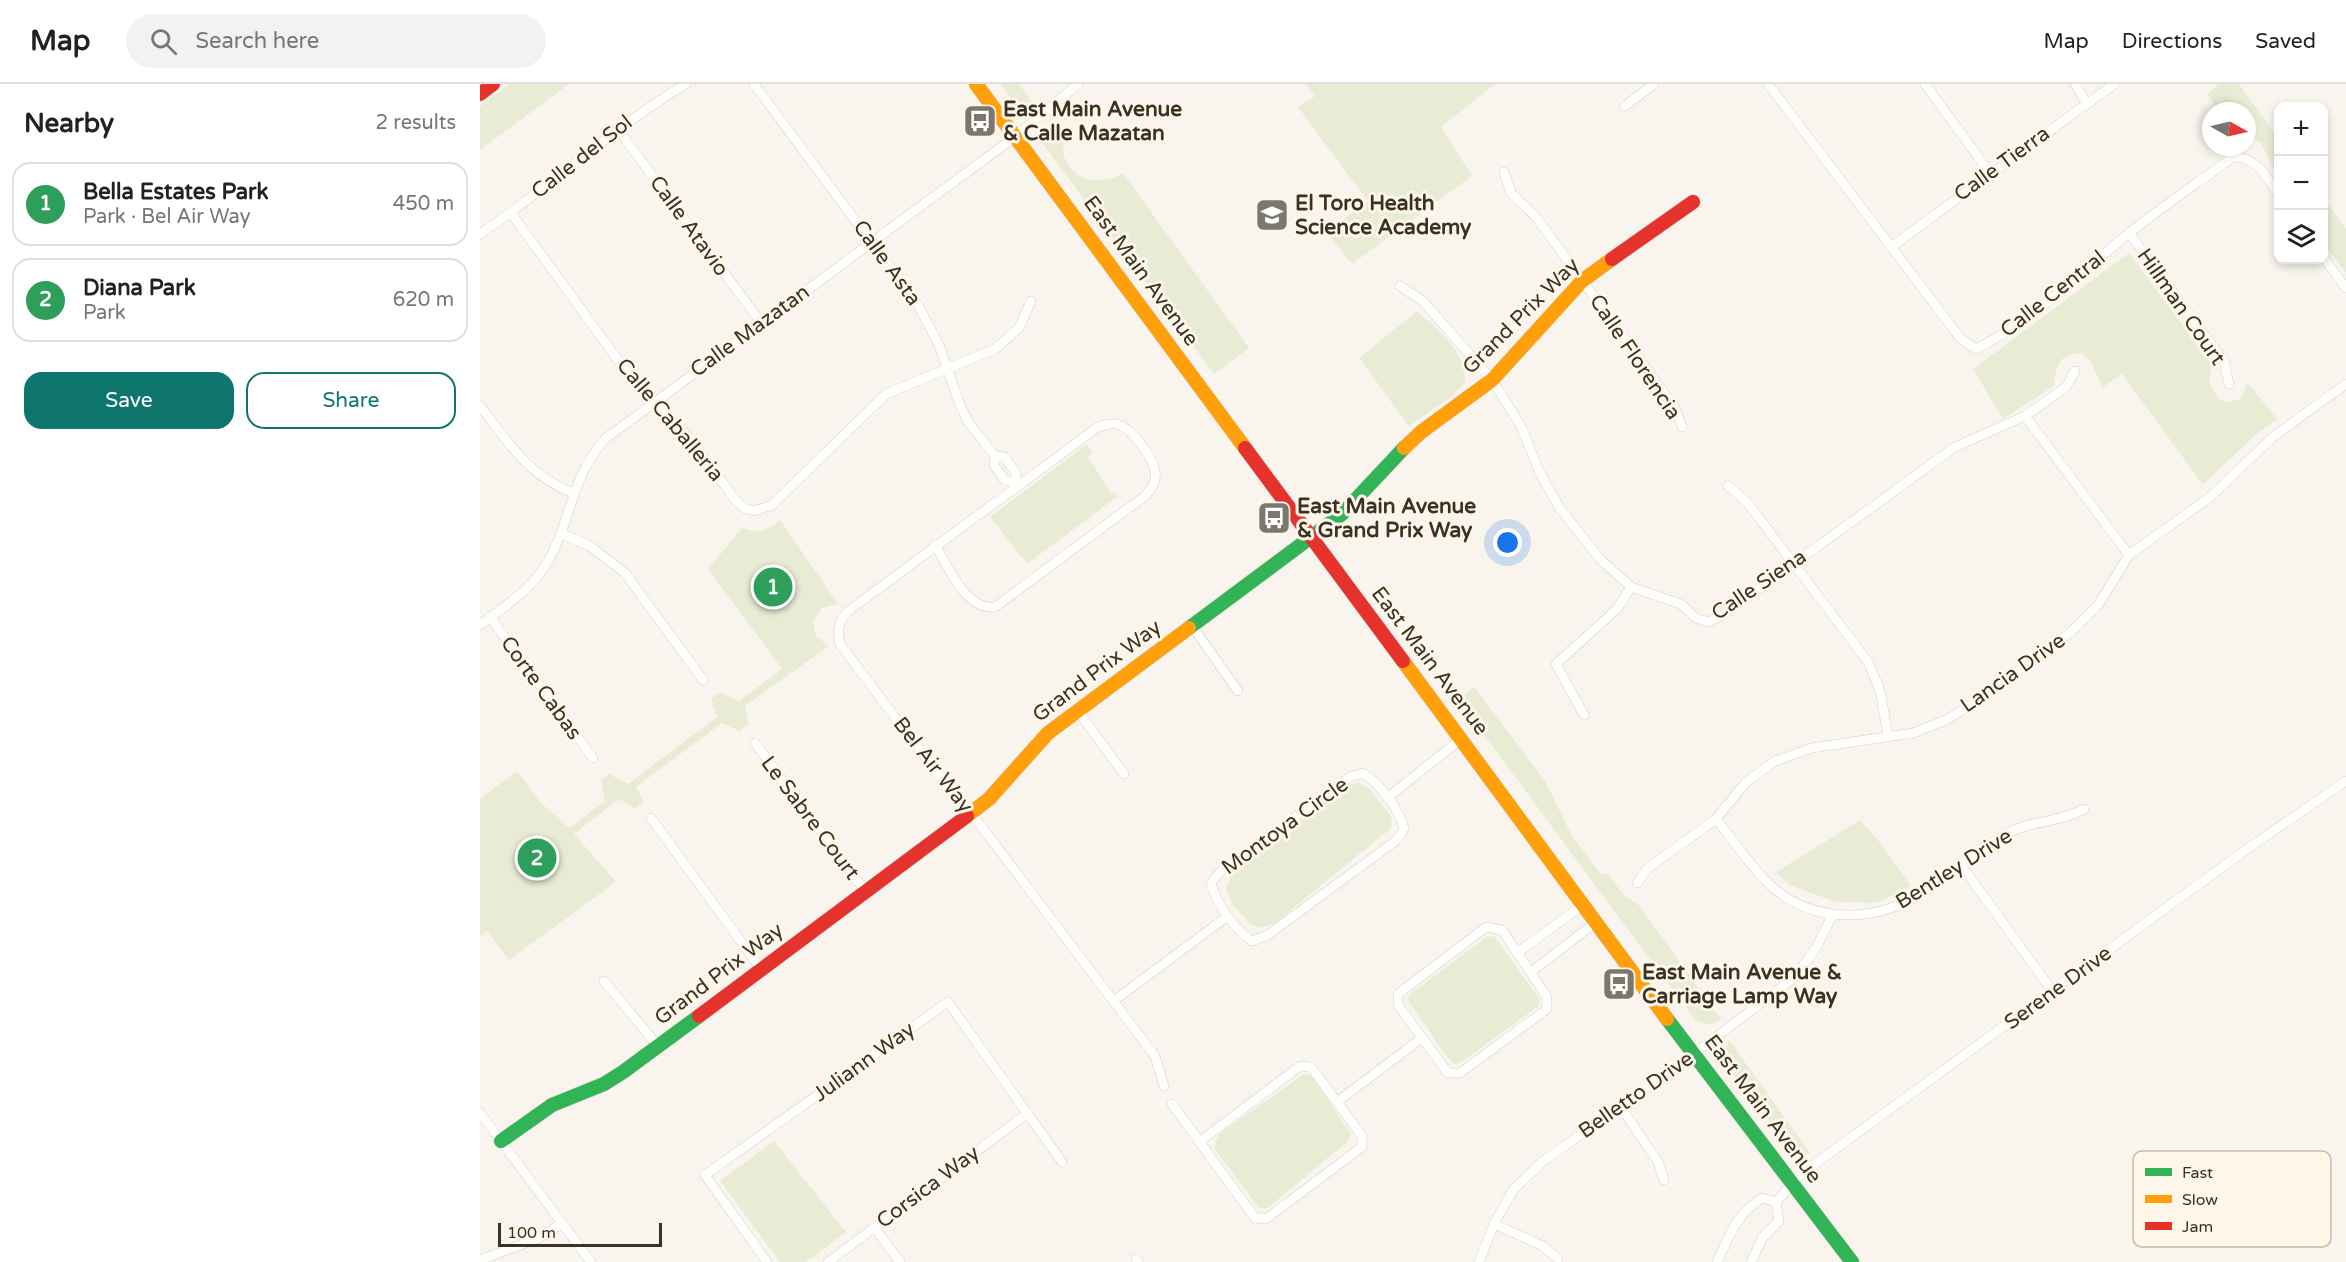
<!DOCTYPE html>
<html lang="en">
<head>
<meta charset="utf-8">
<style>
  body { margin:0; font-family:"Varela Round",sans-serif; background:#f2f2f2; color:#222 }
  .controls { position:absolute; right:18px; top:18px; display:grid; overflow:hidden; border-radius:12px; box-shadow:0 3px 9px #0003 }
  .controls button { width:54px; height:54px; display:grid; place-items:center; padding:0; border:0; border-bottom:2px solid #e0e0e0; background:#fff; color:#222; font:30px sans-serif }
  .compass { position:absolute; left:1722px; top:18px; width:54px; height:54px; border-radius:50%; background:#fff; box-shadow:0 3px 9px #0003; rotate:98deg }
  .scale { position:absolute; left:18px; bottom:15px; width:164px; box-sizing:border-box; padding-left:6px; border:3px solid #393225; border-top:0; font-size:16px; line-height:21px; white-space:nowrap; color:#393225; -webkit-text-stroke:4px #fef6e9; paint-order:stroke }
  .you { position:absolute; left:1028px; top:459px; width:21px; height:21px; margin:-15px; border:4px solid #fff; border-radius:50%; background:#1a73e8; box-shadow:0 0 0 9px #1a73e833 }
  .badge { display:grid; place-items:center; width:39px; height:39px; border-radius:50%; background:#0f766e; color:#fff; font-size:20px; font-weight:700 }
  .pin { position:absolute; translate:-50% -50%; border:3px solid #fff; box-shadow:0 2px 6px #0006 }
  .list { margin:0; padding:0; list-style:none }
  h2 { display:flex; justify-content:space-between; align-items:center; height:78px; margin:0; padding:0 24px; font-size:26px }
  h2 small { font-size:20px; font-weight:400; color:#767676 }
  .list li { display:grid; grid-template-columns:39px 1fr auto; gap:18px; align-items:center; box-sizing:border-box; height:84px; margin:0 12px 12px; padding:0 12px; border:2px solid #e0e0e0; border-radius:18px }
  .list b { display:block; font-size:22px; white-space:nowrap }
  .list p { margin:0; font-size:20px; white-space:nowrap; color:#767676 }
  .list em { font-size:20px; font-style:normal; color:#767676 }
  .actions { display:flex; gap:12px; padding:18px 24px }
  .actions a { flex:1; padding:14px 0; border:2px solid #0f766e; border-radius:18px; text-align:center; font-size:21px; color:#0f766e }
  .actions .main { background:#0f766e; color:#fff }
  .icon { flex:none; width:33px; height:33px; fill:none; stroke:currentColor; stroke-width:2; stroke-linecap:round; stroke-linejoin:round }
  .map { position:relative; flex:none; width:1866px; height:1178px; overflow:hidden }
  header { display:flex; align-items:center; gap:36px; box-sizing:border-box; height:84px; padding:0 30px; background:#fff; border-bottom:2px solid #e0e0e0 }
  header strong { font-size:28px }
  nav { display:flex; gap:33px; margin-inline-start:auto; font-size:21px }
  .search { width:420px; height:54px; background:#f2f2f2; display:flex; align-items:center; gap:15px; box-sizing:border-box; padding:0 21px; border-radius:33px; color:#767676; font-size:22px }
  main { display:flex }
  aside { flex:1; background:#fff }
  .map>svg:first-child { display:block }
  .green { fill:#e9ecd5 }
  .lines { fill:none; stroke-linecap:round; stroke-linejoin:round }
  .street-casing { stroke:#d6d0c7; stroke-width:10 }
  .fast-casing { stroke:#d6d0c7; stroke-width:15 }
  .slow-casing { stroke:#d6d0c7; stroke-width:15 }
  .jam-casing { stroke:#d6d0c7; stroke-width:15 }
  .street { stroke:#fefefc; stroke-width:9 }
  .fast { stroke:#30b455; stroke-width:14 }
  .slow { stroke:#ff9f0a; stroke-width:14 }
  .jam { stroke:#e5322d; stroke-width:14 }
  .labels { text-anchor:middle; dominant-baseline:central; stroke-width:6; stroke-linejoin:round; paint-order:stroke }
  .poi-label { font-size:21px; font-weight:bold; fill:#393225; stroke:#fef6e9; text-anchor:start }
  .street-label { font-size:21px; fill:#393225; stroke:#fef6e9 }
  .key { fill:#fef6e9; stroke:#c3bbae; stroke-width:1.5 }
  .key-label { font-size:16px; fill:#393225 }
</style>
</head>
<body>
<header>
<strong>Map</strong>
<div class="search"><svg class="icon" aria-label="search" viewBox="0 0 24 24"><circle cx="10" cy="10" r="6"/><path d="M15 15l6 6"/></svg>Search here</div>
<nav><a>Map</a><a>Directions</a><a>Saved</a></nav>
</header>
<main>
<aside>
<h2>Nearby<small>2 results</small></h2>
<ul class="list">
<li><span class="badge" style="background:#2e9e5b">1</span><div><b>Bella Estates Park</b><p>Park · Bel Air Way</p></div><em>450 m</em></li>
<li><span class="badge" style="background:#2e9e5b">2</span><div><b>Diana Park</b><p>Park</p></div><em>620 m</em></li>
</ul>
<div class="actions"><a class="main">Save</a><a>Share</a></div>
</aside>
<div class="map">
<svg width="1866" height="1178" viewBox="0 0 1866 1178">
  <rect width="100%" height="100%" fill="#f9f5ee"/>
  <!-- green -->
  <g class="green">
    <path d="M29,0H89L0,66V22Z"/>
    <path d="M520,0H539L554,20L542,24L537,22Z"/>
    <path d="M826,0H1015L961,43L992,92L872,180L846,148L888,117L818,23L835,12Z"/>
    <path d="M1736,0H1759L1798,54V92L1780,58L1767,53V27H1740L1727,10L1738,2Z"/>
    <path d="M574,41C578,46 583,52 584,58C584,63 582,67 584,72C593,98 623,102 643,89L769,264L734,290L563,60L565,49Z"/>
    <path d="M1844,115L1866,145V189L1844,160Z"/>
    <path d="M1649,169L1731,280L1729,300L1739,315L1749,318L1762,314L1767,298L1797,335L1774,352L1723,401L1642,290L1623,303C1614,288 1616,282 1602,269C1578,271 1577,279 1574,302L1523,335L1493,285Z"/>
    <path d="M937,227C960,248 986,266 985,299L969,314L929,342L879,274Z"/>
    <path d="M607,360L612,369L608,373L631,409L635,408L638,412L547,480L510,433Z"/>
    <path d="M300,436L358,520L342,524L333,537L336,552L349,562L265,622L269,640L259,647L242,639L156,703L164,718L155,725L139,715L94,750L136,798L29,876L7,847L0,852V715L37,687L60,718L89,744L125,717L121,696L129,690L148,700L237,633L231,615L240,608L259,617L302,585L228,485L262,444C277,450 289,447 300,436Z"/>
    <path d="M994,603L1065,697L1092,752L1121,790H1128L1145,813L1158,820L1241,935L1231,941L1215,936L978,616Z"/>
    <path d="M878,699L888,703L912,734L911,744L795,839L782,844L771,841L751,818L746,805L750,793L865,702Z"/>
    <path d="M1380,736L1398,756L1431,802L1397,819L1356,818L1309,801L1296,788Z"/>
    <path d="M1008,852L1015,853L1059,914L1060,921L982,978L975,980L966,972L928,916L929,911Z"/>
    <path d="M1249,956L1330,1069L1324,1071L1313,1068L1242,974Z"/>
    <path d="M824,990L831,991L871,1050L868,1057L788,1124H779L734,1064L739,1050Z"/>
    <path d="M294,1057L366,1148L326,1178H300L240,1097Z"/>
  </g>
  <g class="lines">
    <defs>
      <g id="street">
        <path d="M274,0L438,221L459,261L480,321L489,339L515,372L524,373L535,387L538,401"/>
        <path d="M1288,0L1481,255L1496,265C1557,234 1598,191 1649,149C1683,122 1719,98 1753,73C1777,73 1786,92 1798,110"/>
        <path d="M1445,0L1510,89"/>
        <path d="M1595,0L1606,18"/>
        <path d="M1145,22L1174,0"/>
        <path d="M137,44L282,240"/>
        <path d="M1024,88L1031,109L1056,133L1195,324L1202,343"/>
        <path d="M31,129L146,287L209,353L257,418L264,424L274,427L292,421L406,310L515,265L539,244L551,217"/>
        <path d="M1649,149L1744,277L1749,300"/>
        <path d="M0,150C71,102 132,44 206,0"/>
        <path d="M1411,163L1634,0"/>
        <path d="M1844,174L1866,204"/>
        <path d="M920,202L943,217L1012,296L1041,342L1060,389L1079,423L1120,475L1151,503L1201,520L1216,534L1228,538L1243,531L1475,363L1545,332"/>
        <path d="M1595,287L1586,303L1545,332L1649,471"/>
        <path d="M0,322C30,360 46,390 93,409"/>
        <path d="M515,372L514,381L524,395L538,401"/>
        <path d="M1248,402L1267,418L1388,578L1400,606L1408,652"/>
        <path d="M80,449L110,462L145,489L223,596"/>
        <path d="M455,461C468,482 486,527 515,523L665,412C672,405 677,397 675,387C672,372 652,344 637,340C630,339 624,341 618,343L368,527C358,538 357,546 360,560L481,721L498,738L675,972L684,1002"/>
        <path d="M10,533L113,674"/>
        <path d="M0,541C25,522 51,506 67,479C92,437 90,394 125,355L536,52L598,0"/>
        <path d="M712,542L758,607"/>
        <path d="M598,627L644,690"/>
        <path d="M1104,631L1076,580L1137,525L1151,503"/>
        <path d="M275,659L386,808"/>
        <path d="M883,689C901,702 918,723 924,744L918,755L788,851L772,857C753,843 737,822 731,799L740,788L870,693Z"/>
        <path d="M907,714L982,654"/>
        <path d="M171,734L281,885"/>
        <path d="M1236,735C1252,755 1267,777 1285,796C1324,837 1384,840 1432,815C1462,799 1486,774 1515,757C1523,752 1533,745 1543,743C1564,736 1584,736 1604,725"/>
        <path d="M1481,781L1573,908"/>
        <path d="M1157,799L1168,784L1236,735L1266,698L1295,677L1332,664L1433,649L1466,636L1491,621L1591,548L1618,521L1649,471L1729,414L1793,353L1866,300"/>
        <path d="M1006,843L1022,846L1067,913V925L980,989H968L918,921V910Z"/>
        <path d="M1037,869L1104,820"/>
        <path d="M1051,888L1116,838"/>
        <path d="M124,897L178,962"/>
        <path d="M635,916L748,832"/>
        <path d="M857,1018L942,954"/>
        <path d="M692,1020L775,1134L786,1135L882,1063V1052L831,983L820,982L719,1058"/>
        <path d="M1140,1022L1178,1078L1184,1096"/>
        <path d="M0,1029L111,1178"/>
        <path d="M1014,1140L1063,1162L1078,1175"/>
        <path d="M394,1143L420,1178"/>
        <path d="M656,1175L658,1178"/>
        <path d="M0,1176L59,1154L82,1139"/>
        <path d="M287,1178L225,1091L468,918L582,1078"/>
        <path d="M348,1178L548,1029"/>
        <path d="M999,1178L1014,1140L1033,1106L1062,1078L1215,969L1315,893L1336,864L1353,830"/>
        <path d="M1237,1178C1251,1150 1255,1131 1282,1114L1296,1118"/>
        <path d="M1271,1178L1283,1153L1299,1137L1296,1118L1321,1090L1767,765L1866,697"/>
      </g>
      <g id="fast">
        <path d="M709,544L862,430L924,364"/>
        <path d="M1187,935L1372,1178"/>
        <path d="M21,1057L72,1021L124,1000L143,988L219,932"/>
      </g>
      <g id="slow">
        <path d="M496,0L765,364"/>
        <path d="M924,364L941,348L1012,296L1102,197L1132,175"/>
        <path d="M923,577L1187,935"/>
        <path d="M487,732L509,715L568,649L709,544"/>
      </g>
      <g id="jam">
        <path d="M0,10L13,0"/>
        <path d="M1132,175L1213,118"/>
        <path d="M765,364L923,577"/>
        <path d="M219,932L487,732"/>
      </g>
    </defs>
    <!-- street casing -->
    <use href="#street" class="street-casing"/>
    <!-- fast casing -->
    <use href="#fast" class="fast-casing"/>
    <!-- slow casing -->
    <use href="#slow" class="slow-casing"/>
    <!-- jam casing -->
    <use href="#jam" class="jam-casing"/>
    <!-- street -->
    <use href="#street" class="street"/>
    <!-- fast -->
    <use href="#fast" class="fast"/>
    <!-- slow -->
    <use href="#slow" class="slow"/>
    <!-- jam -->
    <use href="#jam" class="jam"/>
  </g>
  <!-- icons -->
  <defs>
    <symbol id="bus-square" viewBox="-11 -11 22 22"><rect x="-9" y="-9" width="18" height="18" rx="4" fill="#7c766b" stroke="#fef6e9"/><path d="M-5-6H5V4H4V6H2V4H-2V6H-4V4H-5ZM-3.5-4V0h7V-4ZM-3.5 1.2v1.5H-2V1.2ZM2 1.2v1.5H3.5V1.2Z" fill="#fff"/></symbol>
    <symbol id="school-square" viewBox="-11 -11 22 22"><rect x="-9" y="-9" width="18" height="18" rx="4" fill="#7c766b" stroke="#fef6e9"/><path d="M0-5L7-2L0 1L-7-2ZM-4 1L0 2.5L4 1V4Q0 6-4 4Z" fill="#fff"/></symbol>
  </defs>
  <g fill-rule="evenodd">
    <use href="#bus-square" x="481" y="18" width="38" height="38"/>
    <use href="#school-square" x="773" y="112" width="38" height="38"/>
    <use href="#bus-square" x="775" y="415" width="38" height="38"/>
    <use href="#bus-square" x="1120" y="881" width="38" height="38"/>
  </g>
  <g class="labels">
    <!-- poi labels -->
    <g class="poi-label">
      <text x="523" y="25">East Main Avenue<tspan x="523" dy="24">&amp; Calle Mazatan</tspan></text>
      <text x="815" y="119">El Toro Health<tspan x="815" dy="24">Science Academy</tspan></text>
      <text x="817" y="422">East Main Avenue<tspan x="817" dy="24">&amp; Grand Prix Way</tspan></text>
      <text x="1162" y="888">East Main Avenue &amp;<tspan x="1162" dy="24">Carriage Lamp Way</tspan></text>
    </g>
    <!-- street labels -->
    <g class="street-label">
      <text transform="translate(102 73) rotate(-38)">Calle del Sol</text>
      <text transform="translate(1522 80) rotate(-36)">Calle Tierra</text>
      <text transform="translate(209 142) rotate(54)">Calle Atavio</text>
      <text transform="translate(407 179) rotate(54)">Calle Asta</text>
      <text transform="translate(661 187) rotate(54)">East Main Avenue</text>
      <text transform="translate(1573 210) rotate(-38)">Calle Central</text>
      <text transform="translate(1701 223) rotate(55)">Hillman Court</text>
      <text transform="translate(1041 232) rotate(-45)">Grand Prix Way</text>
      <text transform="translate(270 247) rotate(-36)">Calle Mazatan</text>
      <text transform="translate(1155 273) rotate(56)">Calle Florencia</text>
      <text transform="translate(190 336) rotate(50)">Calle Caballeria</text>
      <text transform="translate(1279 501) rotate(-34)">Calle Siena</text>
      <text transform="translate(950 577) rotate(53)">East Main Avenue</text>
      <text transform="translate(617 587) rotate(-37)">Grand Prix Way</text>
      <text transform="translate(1533 589) rotate(-35)">Lancia Drive</text>
      <text transform="translate(61 604) rotate(54)">Corte Cabas</text>
      <text transform="translate(453 681) rotate(52)">Bel Air Way</text>
      <text transform="translate(330 734) rotate(53)">Le Sabre Court</text>
      <text transform="translate(805 742) rotate(-36)">Montoya Circle</text>
      <text transform="translate(1474 785) rotate(-32)">Bentley Drive</text>
      <text transform="translate(239 890) rotate(-37)">Grand Prix Way</text>
      <text transform="translate(1578 904) rotate(-36)">Serene Drive</text>
      <text transform="translate(384 978) rotate(-36)">Juliann Way</text>
      <text transform="translate(1156 1011) rotate(-35)">Belletto Drive</text>
      <text transform="translate(1283 1025) rotate(53)">East Main Avenue</text>
      <text transform="translate(448 1103) rotate(-37)">Corsica Way</text>
    </g>
  </g>
  <!-- legend -->
  <rect x="1653" y="1067" width="198" height="96" rx="9" class="key"/>
  <rect x="1665" y="1084" width="27" height="8" fill="#30b455"/>
  <rect x="1665" y="1111" width="27" height="8" fill="#ff9f0a"/>
  <rect x="1665" y="1138" width="27" height="8" fill="#e5322d"/>
  <g class="key-label">
    <text x="1702" y="1094">Fast</text>
    <text x="1702" y="1121">Slow</text>
    <text x="1702" y="1148">Jam</text>
  </g>
</svg>
<div class="controls">
<button>+</button>
<button>−</button>
<button><svg class="icon" aria-label="layers" viewBox="0 0 24 24"><path d="M12 4l9 5-9 5-9-5zM3 14l9 5 9-5"/></svg></button>
</div>
<svg class="compass" viewBox="-18 -18 36 36"><path d="M0-13l5 13h-10z" fill="#e53935"/><path d="M0 13l5-13h-10z" fill="#767676"/></svg>
<div class="scale">100 m</div>
<div class="you"></div>
<div class="pin badge" style="left:293px;top:503px;background:#2e9e5b">1</div>
<div class="pin badge" style="left:57px;top:774px;background:#2e9e5b">2</div>
</div>
</main>
</body>
</html>
